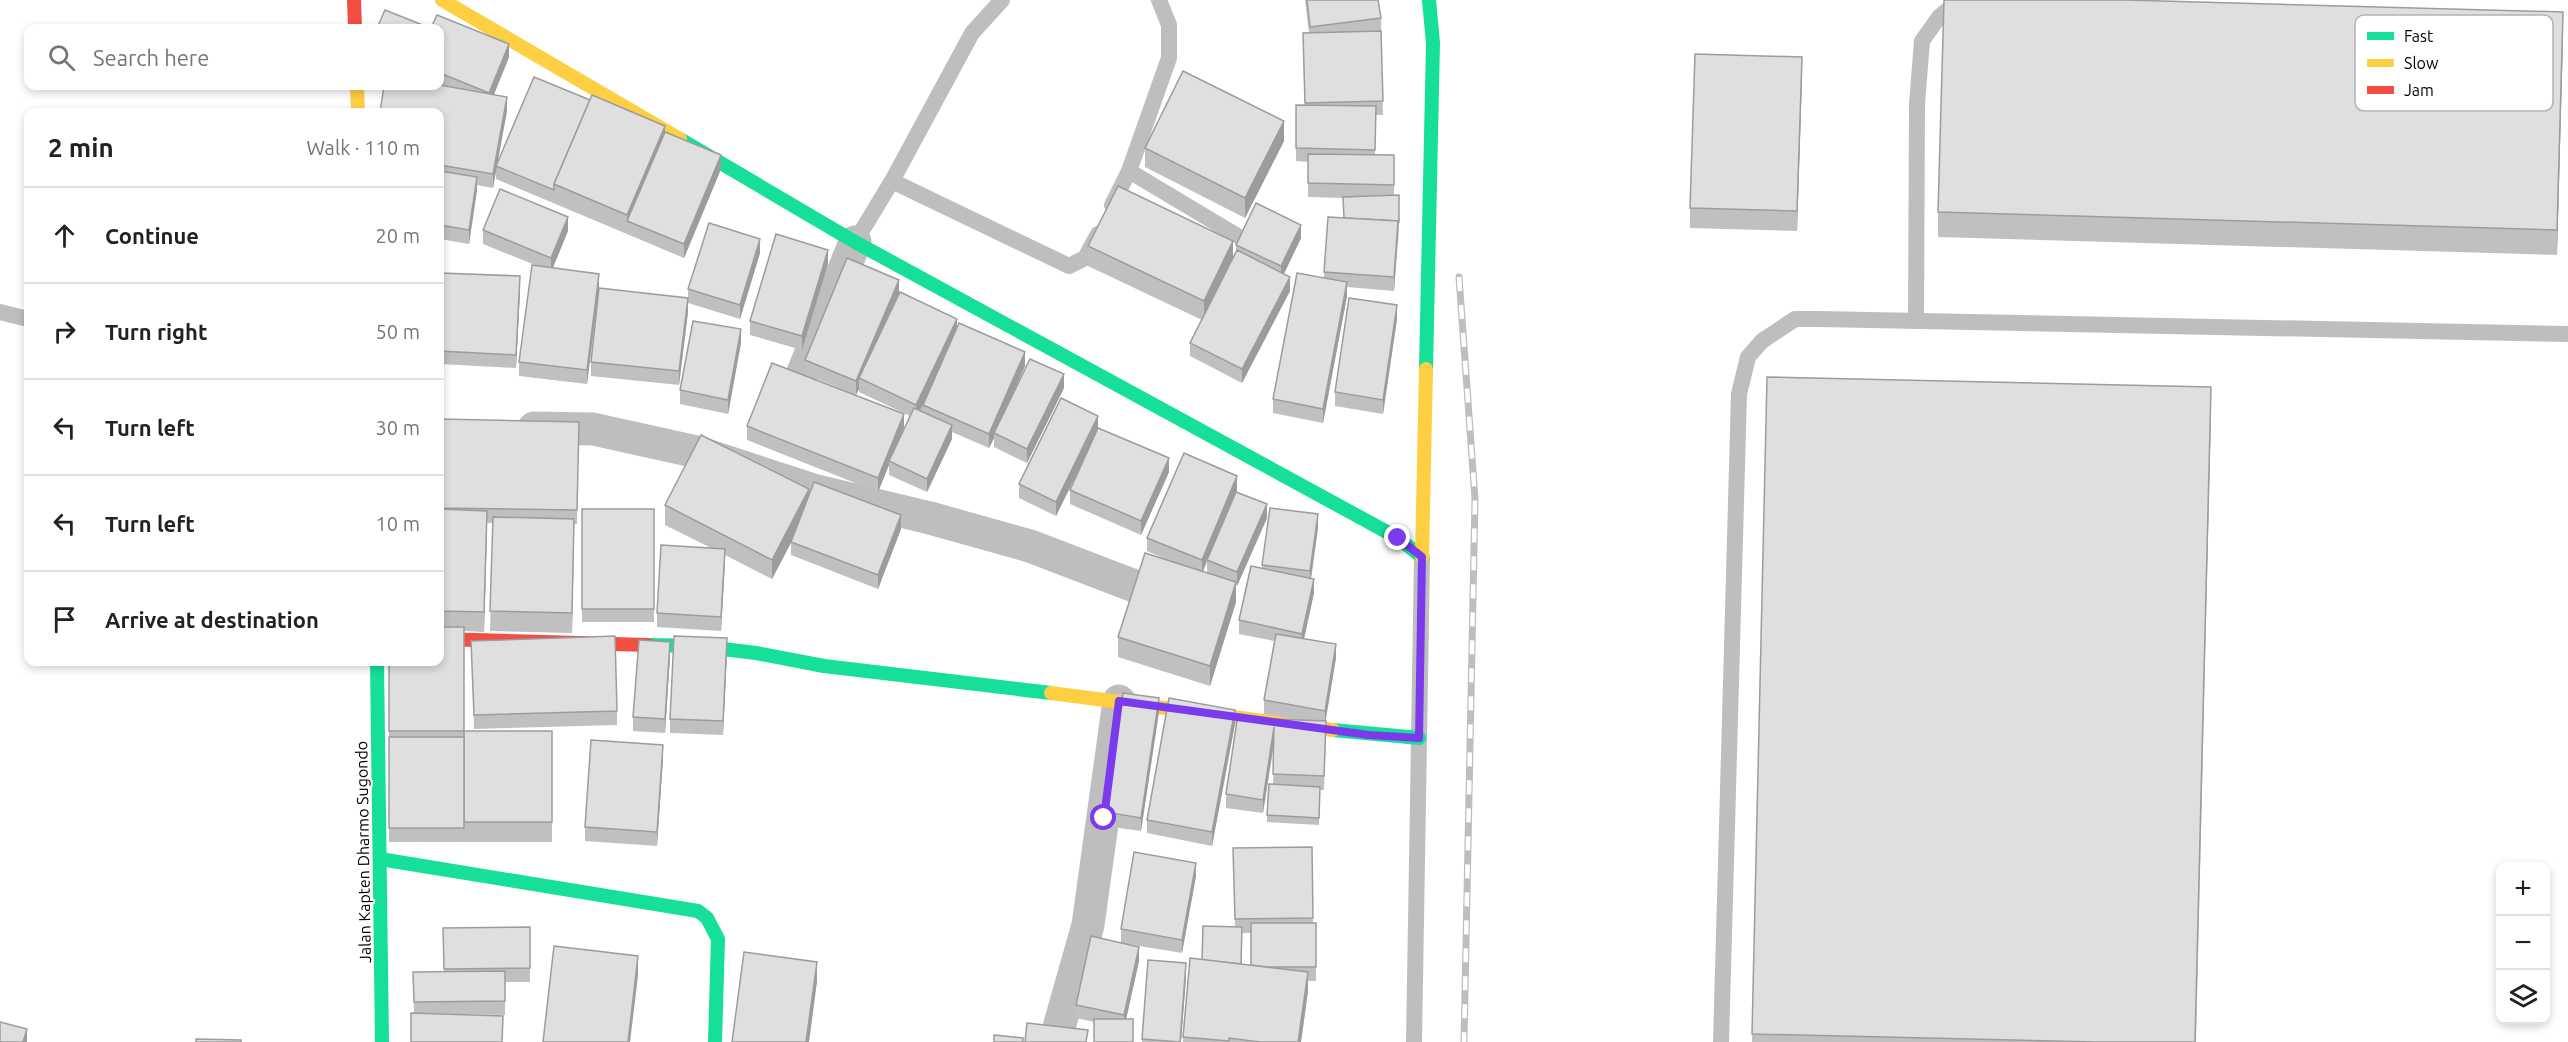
<!DOCTYPE html>
<html lang="en">
<head>
<meta charset="utf-8">
<style>
  body { margin:0; font-family:Ubuntu,sans-serif; background:#f6f6f6; color:#222 }
  .controls { position:absolute; right:18px; bottom:18px; display:grid; overflow:hidden; border-radius:12px; box-shadow:0 3px 9px #0003 }
  .controls button { width:54px; height:54px; display:grid; place-items:center; padding:0; border:0; border-bottom:2px solid #e0e0e0; background:#fff; color:#222; font:30px sans-serif }
  .stop { position:absolute; width:18px; height:18px; margin:-14px; border:4px solid #7c3aed; border-radius:50%; background:#fff }
  .stop.end { background:#7c3aed; border-color:#fff; box-shadow:0 2px 6px #0008 }
  .list { margin:0; padding:0; list-style:none }
  h2 { display:flex; justify-content:space-between; align-items:center; height:78px; margin:0; padding:0 24px; font-size:26px }
  h2 small { font-size:20px; font-weight:400; color:#767676 }
  .list li { display:grid; grid-template-columns:39px 1fr auto; gap:18px; align-items:center; box-sizing:border-box; height:96px; padding:0 24px; border-top:2px solid #e0e0e0 }
  .list b { display:block; font-size:22px; white-space:nowrap }
  .list em { font-size:20px; font-style:normal; color:#767676 }
  .icon { flex:none; width:33px; height:33px; fill:none; stroke:currentColor; stroke-width:2; stroke-linecap:round; stroke-linejoin:round }
  .map { position:relative; flex:none; width:2568px; height:1042px; overflow:hidden }
  .search { position:absolute; background:#fff; box-shadow:0 3px 9px #0003; left:24px; top:24px; width:420px; height:66px; display:flex; align-items:center; gap:15px; box-sizing:border-box; padding:0 21px; border-radius:12px; color:#767676; font-size:22px }
  .panel { position:absolute; background:#fff; box-shadow:0 3px 9px #0003; left:24px; top:108px; width:420px; height:558px; border-radius:12px }
  .map>svg:first-child { display:block }
  .lines { fill:none; stroke-linecap:round; stroke-linejoin:round }
  .lane { stroke:#bebebe; stroke-width:16 }
  .street { stroke:#bebebe; stroke-width:33 }
  .fast { stroke:#16e098; stroke-width:14 }
  .slow { stroke:#ffcf43; stroke-width:14 }
  .jam { stroke:#f24e42; stroke-width:14 }
  .rail-casing { stroke:#bebebe; stroke-width:7 }
  .rail { stroke:#fff; stroke-width:4.5; stroke-dasharray:14; stroke-linecap:butt }
  .wall { fill:#c0c0c0; fill-rule:evenodd }
  .shaded-wall { fill:#9c9c9c }
  .building { fill:#dfdfdf; stroke:#9c9c9c; stroke-width:1.5 }
  .route { stroke:#7c3aed; stroke-width:8 }
  .labels { text-anchor:middle; dominant-baseline:central; stroke-width:4.5; stroke-linejoin:round; paint-order:stroke }
  .street-label { font-size:16px; fill:#000; stroke:#fff }
  .key { fill:#fff; stroke:#b2b2b2; stroke-width:1.5 }
  .key-label { font-size:16px; fill:#000 }
</style>
</head>
<body>
<div class="map">
<svg width="2568" height="1042" viewBox="0 0 2568 1042">
  <rect width="100%" height="100%" fill="#fff"/>
  <g class="lines">
    <!-- lane -->
    <g class="lane">
      <path d="M1129,171L1241,238"/>
      <path d="M892,181L1069,266L1085,258L1098,234"/>
      <path d="M1112,205L1129,171L1169,58V25L1159,0"/>
      <path d="M855,242L892,181L972,33L1002,0"/>
      <path d="M0,312L28,319"/>
      <path d="M1916,321L1917,104L1922,41L1939,17L1960,0"/>
      <path d="M1414,1042L1422,557"/>
      <path d="M1721,1042L1739,394L1748,357L1762,341L1795,319H1819L2568,334"/>
    </g>
    <!-- street -->
    <g class="street">
      <path d="M798,385L855,242"/>
      <path d="M534,428L593,429L697,452L813,490L930,518L1030,546L1137,587"/>
      <path d="M1056,1038L1088,925L1119,701"/>
    </g>
    <!-- fast -->
    <g class="fast">
      <path d="M680,139L855,242L1398,538L1422,557"/>
      <path d="M1426,369L1433,43L1429,0"/>
      <path d="M648,645L698,646L756,653L824,666L1051,693"/>
      <path d="M377,662L382,1042"/>
      <path d="M1333,730L1419,738"/>
      <path d="M380,859L698,911L707,918L718,939L715,1042"/>
    </g>
    <!-- slow -->
    <g class="slow">
      <path d="M442,0L680,139"/>
      <path d="M357,86L358,112"/>
      <path d="M1422,557L1426,369"/>
      <path d="M1051,693L1333,730"/>
    </g>
    <!-- jam -->
    <g class="jam">
      <path d="M354,0L355,28"/>
      <path d="M440,639L648,645"/>
    </g>
    <defs>
      <path id="rail" d="M1459,277L1475,499L1464,1042"/>
    </defs>
    <!-- rail casing -->
    <use href="#rail" class="rail-casing"/>
    <!-- rail -->
    <use href="#rail" class="rail"/>
  </g>
  <!-- wall -->
  <g class="wall">
    <path d="M1305,0H1378L1381,18L1383,115H1376L1375,155H1394V196L1399,195V230L1394,291L1347,287V296L1323,423L1273,413V399L1324,278V272L1344,218L1343,198L1308,197V162L1296,161V105H1305L1303,47L1309,33Z"/>
    <path d="M440,28L509,57L494,95L507,111L497,162L665,132L721,169L684,258L496,179V170L493,188L477,185L469,244L440,239Z"/>
    <path d="M2563,37L2557,255L1938,237V212Z"/>
    <path d="M1802,77L1797,231L1690,228V208Z"/>
    <path d="M1284,141L1245,218L1145,167V148Z"/>
    <path d="M483,230L568,231L553,268L599,288L587,384L519,376V362L535,265L483,244Z"/>
    <path d="M1301,238L1284,274L1290,291L1242,383L1190,356V343L1202,320L1088,266V246L1233,258L1236,253V245Z"/>
    <path d="M760,253L740,319L688,303V312L679,385L591,376V362L688,298V289Z"/>
    <path d="M828,264L802,350L750,335V321Z"/>
    <path d="M440,273L520,290L516,368L440,364Z"/>
    <path d="M899,293L957,328L1025,366L1015,389L1064,388L1027,463L994,447V438L989,448L952,432V439L927,492L889,475V465L878,492L747,440V426L904,427L897,444L910,416L859,392V389L856,395L805,374V360Z"/>
    <path d="M1397,319L1383,414L1335,406V392Z"/>
    <path d="M741,343L728,414L680,404V390Z"/>
    <path d="M1767,377L2211,412L2196,1042H1752Z"/>
    <path d="M440,419L579,422L577,524H574L572,633L490,631L493,523H487L484,632L464,631V731H552V842H389V662H440Z"/>
    <path d="M1098,428L1169,472L1141,535L1070,504V490L1083,462L1056,516L1019,498V484Z"/>
    <path d="M1237,490L1236,492L1267,518L1237,586L1236,585V602L1210,686L1118,657V637L1172,562L1147,551V538ZM1207,562V573L1203,572Z"/>
    <path d="M809,496L901,529L878,589L791,555V543L772,579L725,555L721,631L657,627V613L711,548L665,525V505Z"/>
    <rect x="582" y="509" width="72" height="113"/>
    <path d="M1318,528L1311,579L1314,593L1304,639L1336,658L1325,721L1326,735L1324,790H1320L1319,825L1267,822V815L1273,785L1274,745L1263,813L1226,808V794L1274,719L1301,720L1264,714V700L1274,641L1239,634V620L1262,568V565Z"/>
    <path d="M471,641L617,711V725L474,729Z"/>
    <path d="M727,652L723,735L670,733V719Z"/>
    <path d="M670,656L665,733L633,731V717Z"/>
    <path d="M1159,712L1141,831L1105,826V812Z"/>
    <path d="M1235,724L1212,846L1147,833V820Z"/>
    <path d="M663,758L657,846L585,841V827Z"/>
    <path d="M1312,847L1313,923H1316V981H1308V991L1301,1042H1183V1037L1202,960L1235,927L1233,848ZM1242,933H1251V965L1242,964Z"/>
    <path d="M1196,876L1182,953L1121,943V929Z"/>
    <path d="M530,927V982H505V1015L414,1013L413,972H444L443,928Z"/>
    <path d="M1148,960L1186,977L1181,1042H1142Z"/>
    <path d="M1139,961L1126,1019L1094,1022L1076,1018V1005Z"/>
  </g>
  <!-- shaded-wall -->
  <g class="shaded-wall">
    <path d="M2563,12V37L2557,255V230Z"/>
    <path d="M509,44V57L489,106V93Z"/>
    <path d="M1802,57V77L1797,231V211Z"/>
    <path d="M507,97V111L493,188V174Z"/>
    <path d="M1284,121V141L1245,218V198Z"/>
    <path d="M665,126V146L627,221V215Z"/>
    <path d="M721,155V169L684,258V244Z"/>
    <path d="M477,177V191L469,244V230Z"/>
    <path d="M568,217V231L551,272V258Z"/>
    <path d="M1398,221V235L1394,291V277Z"/>
    <path d="M1301,225V238L1281,280V266Z"/>
    <path d="M760,239V253L740,319V305Z"/>
    <path d="M1233,241V260L1204,321V301Z"/>
    <path d="M828,250V264L802,350V336Z"/>
    <path d="M599,274V288L587,384V370Z"/>
    <path d="M520,276V290L516,368V355Z"/>
    <path d="M1290,277V291L1242,383V369Z"/>
    <path d="M899,280V293L859,378V389L856,395V381Z"/>
    <path d="M1347,282V296L1323,423V409Z"/>
    <path d="M688,298V312L679,385V371Z"/>
    <path d="M1397,305V319L1383,414V400Z"/>
    <path d="M957,319V333L916,419V405Z"/>
    <path d="M741,329V343L728,414V400Z"/>
    <path d="M1025,352V366L995,434L994,433V438L989,448V434Z"/>
    <path d="M1064,374V388L1027,463V449Z"/>
    <path d="M2211,387V412L2195,1042Z"/>
    <path d="M904,414V427L890,462L889,461V465L878,492V478Z"/>
    <path d="M1098,416V430L1056,516V502Z"/>
    <path d="M952,425V439L927,492V479Z"/>
    <path d="M1169,458V472L1141,535V521Z"/>
    <path d="M1237,476V490L1208,560H1207L1202,574V560Z"/>
    <path d="M809,489V508L772,579V560Z"/>
    <path d="M1267,504V518L1237,586V572Z"/>
    <path d="M487,511V530L484,632V612Z"/>
    <path d="M1318,514V528L1310,585V571Z"/>
    <path d="M901,515V529L878,589V575Z"/>
    <path d="M574,519V539L572,633V613Z"/>
    <path d="M725,549V563L721,631V617Z"/>
    <path d="M1314,579V593L1302,648V634Z"/>
    <path d="M1236,582V602L1210,686V666Z"/>
    <path d="M727,638V652L723,735V721Z"/>
    <path d="M670,642V656L665,733V719Z"/>
    <path d="M1336,644V658L1325,725V711Z"/>
    <path d="M1159,698V712L1141,831V818Z"/>
    <path d="M1235,710V724L1212,846V832Z"/>
    <path d="M1274,727V741L1263,813V800Z"/>
    <path d="M663,745V758L657,846V832Z"/>
    <path d="M1196,863V876L1182,953V940Z"/>
    <path d="M1139,947V961L1124,1029V1015Z"/>
    <path d="M638,956V976L630,1042H628Z"/>
    <path d="M817,962V982L809,1042H806Z"/>
    <path d="M1186,963V977L1181,1042H1180Z"/>
    <path d="M1308,972V991L1301,1042H1298Z"/>
    <path d="M27,1029V1042H23Z"/>
  </g>
  <!-- building -->
  <g class="building">
    <path d="M1307,0H1378L1381,18L1310,27Z"/>
    <path d="M1944,0H2126L2563,12L2557,230L1938,212Z"/>
    <path d="M385,10L425,26L424,28H377Z"/>
    <path d="M437,15L509,44L489,93L440,73V28H431Z"/>
    <path d="M1381,31L1383,101L1305,103L1303,33Z"/>
    <path d="M1695,54L1802,57L1797,211L1690,208Z"/>
    <path d="M1183,71L1284,121L1245,198L1145,148Z"/>
    <path d="M534,77L590,100L554,184V190L496,166Z"/>
    <path d="M440,85L507,97L493,174L440,165V112H380L384,86Z"/>
    <path d="M592,95L665,126L627,215L554,184Z"/>
    <path d="M1296,105L1376,106L1375,150L1296,148Z"/>
    <path d="M665,132L721,155L684,244L627,221Z"/>
    <path d="M1308,154L1394,155V185L1308,183Z"/>
    <path d="M440,171L477,177L469,230L440,225Z"/>
    <path d="M1118,186L1233,241L1204,301L1088,246Z"/>
    <path d="M500,189L568,217L551,258L483,230Z"/>
    <path d="M1399,195V223L1398,221L1344,218L1343,197Z"/>
    <path d="M1256,203L1301,225L1281,266L1236,245Z"/>
    <path d="M1328,217L1398,221L1394,277L1324,272Z"/>
    <path d="M709,223L760,239L740,305L688,289Z"/>
    <path d="M776,234L828,250L802,336L750,321Z"/>
    <path d="M1237,250L1290,277L1242,369L1190,343Z"/>
    <path d="M847,258L899,280L856,381L805,360Z"/>
    <path d="M532,265L599,274L587,370L519,362Z"/>
    <path d="M440,273L520,276L516,355L440,351Z"/>
    <path d="M1297,273L1347,282L1323,409L1273,399Z"/>
    <path d="M599,288L688,298L679,371L591,362Z"/>
    <path d="M900,292L957,319L916,405L859,378Z"/>
    <path d="M1349,298L1397,305L1383,400L1335,392Z"/>
    <path d="M693,321L741,329L728,400L680,390Z"/>
    <path d="M959,323L1025,352L989,434L923,405Z"/>
    <path d="M1030,359L1064,374L1027,449L994,433Z"/>
    <path d="M772,363L904,414L878,478L747,426Z"/>
    <path d="M1767,377L2211,387L2195,1042H2095L1752,1034Z"/>
    <path d="M1061,398L1098,416L1056,502L1019,484Z"/>
    <path d="M914,408L952,425L927,479L889,461Z"/>
    <path d="M440,419L579,422L577,510L440,508Z"/>
    <path d="M1098,428L1169,458L1141,521L1070,490Z"/>
    <path d="M701,435L809,489L772,560L665,505Z"/>
    <path d="M1184,453L1237,476L1202,560L1147,538Z"/>
    <path d="M814,482L901,515L878,575L791,542Z"/>
    <path d="M1236,492L1267,504L1237,572L1207,560Z"/>
    <path d="M1270,508L1318,514L1310,571L1262,565Z"/>
    <path d="M440,509L487,511L484,612L440,611Z"/>
    <rect x="582" y="509" width="72" height="100"/>
    <path d="M493,517L574,519L572,613L490,611Z"/>
    <path d="M661,545L725,549L721,617L657,613Z"/>
    <path d="M1145,553L1236,582L1210,666L1118,637Z"/>
    <path d="M1251,566L1314,579L1302,634L1239,620Z"/>
    <path d="M440,627H464V731H389V662H440Z"/>
    <path d="M1276,634L1336,644L1325,711L1264,700Z"/>
    <path d="M615,636L617,711L474,715L471,641Z"/>
    <path d="M674,636L727,638L723,721L670,719Z"/>
    <path d="M639,640L670,642L665,719L633,717Z"/>
    <path d="M1123,693L1159,698L1141,818L1105,812Z"/>
    <path d="M1169,698L1235,710L1212,832L1147,820Z"/>
    <path d="M1238,714L1274,719L1326,721L1324,776L1273,774L1274,727L1263,800L1226,794Z"/>
    <rect x="464" y="731" width="88" height="91"/>
    <rect x="389" y="737" width="75" height="91"/>
    <path d="M591,740L663,745L657,832L585,827Z"/>
    <path d="M1269,784L1320,787L1319,818L1267,815Z"/>
    <path d="M1312,847L1313,918L1235,919L1233,848Z"/>
    <path d="M1134,852L1196,863L1182,940L1121,929Z"/>
    <path d="M1251,923H1316V967H1266L1251,965Z"/>
    <path d="M1203,926L1242,927L1241,964L1202,960Z"/>
    <path d="M530,927V968L444,969L443,928Z"/>
    <path d="M1091,936L1139,947L1124,1015L1076,1005Z"/>
    <path d="M554,946L638,956L628,1042H543Z"/>
    <path d="M744,952L817,962L806,1042H732Z"/>
    <path d="M1190,958L1308,972L1298,1042H1260L1229,1038V1041L1183,1037Z"/>
    <path d="M1148,960L1186,963L1180,1042L1142,1039Z"/>
    <path d="M505,971V1001L414,1002L413,972Z"/>
    <path d="M411,1013L503,1016L502,1042H411Z"/>
    <rect x="1094" y="1019" width="39" height="23"/>
    <path d="M0,1022L27,1029L23,1042H0Z"/>
    <path d="M1027,1023L1088,1030L1086,1042H1025Z"/>
    <path d="M994,1035L1023,1038V1042H994Z"/>
    <path d="M196,1039L241,1040V1042H196Z"/>
  </g>
  <g class="lines">
    <!-- route -->
    <path class="route" d="M1104,818L1119,701L1369,735L1419,738L1422,557L1398,538"/>
  </g>
  <g class="labels">
    <!-- street labels -->
    <g class="street-label">
      <text transform="translate(363 852) rotate(-91)">Jalan Kapten Dharmo Sugondo</text>
    </g>
  </g>
  <!-- legend -->
  <rect x="2355" y="15" width="198" height="96" rx="9" class="key"/>
  <rect x="2367" y="32" width="27" height="8" fill="#16e098"/>
  <rect x="2367" y="59" width="27" height="8" fill="#ffcf43"/>
  <rect x="2367" y="86" width="27" height="8" fill="#f24e42"/>
  <g class="key-label">
    <text x="2404" y="42">Fast</text>
    <text x="2404" y="69">Slow</text>
    <text x="2404" y="96">Jam</text>
  </g>
</svg>
<div class="controls">
<button>+</button>
<button>−</button>
<button><svg class="icon" aria-label="layers" viewBox="0 0 24 24"><path d="M12 4l9 5-9 5-9-5zM3 14l9 5 9-5"/></svg></button>
</div>
<div class="stop" style="left:1104px;top:818px"></div>
<div class="stop end" style="left:1398px;top:538px"></div>
<div class="search"><svg class="icon" aria-label="search" viewBox="0 0 24 24"><circle cx="10" cy="10" r="6"/><path d="M15 15l6 6"/></svg>Search here</div>
<section class="panel">
<h2>2 min<small>Walk · 110 m</small></h2>
<ul class="list">
<li><svg class="icon" aria-label="ahead" viewBox="0 0 24 24"><path d="M12 20V5M6 11l6-6 6 6"/></svg><div><b>Continue</b></div><em>20 m</em></li>
<li><svg class="icon" aria-label="right" viewBox="0 0 24 24"><path d="M7 20v-9h11M14 6l5 5-5 5"/></svg><div><b>Turn right</b></div><em>50 m</em></li>
<li><svg class="icon" aria-label="left" viewBox="0 0 24 24"><path d="M17 20v-9H6M10 6l-5 5 5 5"/></svg><div><b>Turn left</b></div><em>30 m</em></li>
<li><svg class="icon" aria-label="left" viewBox="0 0 24 24"><path d="M17 20v-9H6M10 6l-5 5 5 5"/></svg><div><b>Turn left</b></div><em>10 m</em></li>
<li><svg class="icon" aria-label="arrive" viewBox="0 0 24 24"><path d="M6 21V4h12l-3 4 3 4H6"/></svg><div><b>Arrive at destination</b></div></li>
</ul>
</section>
</div>
</body>
</html>
